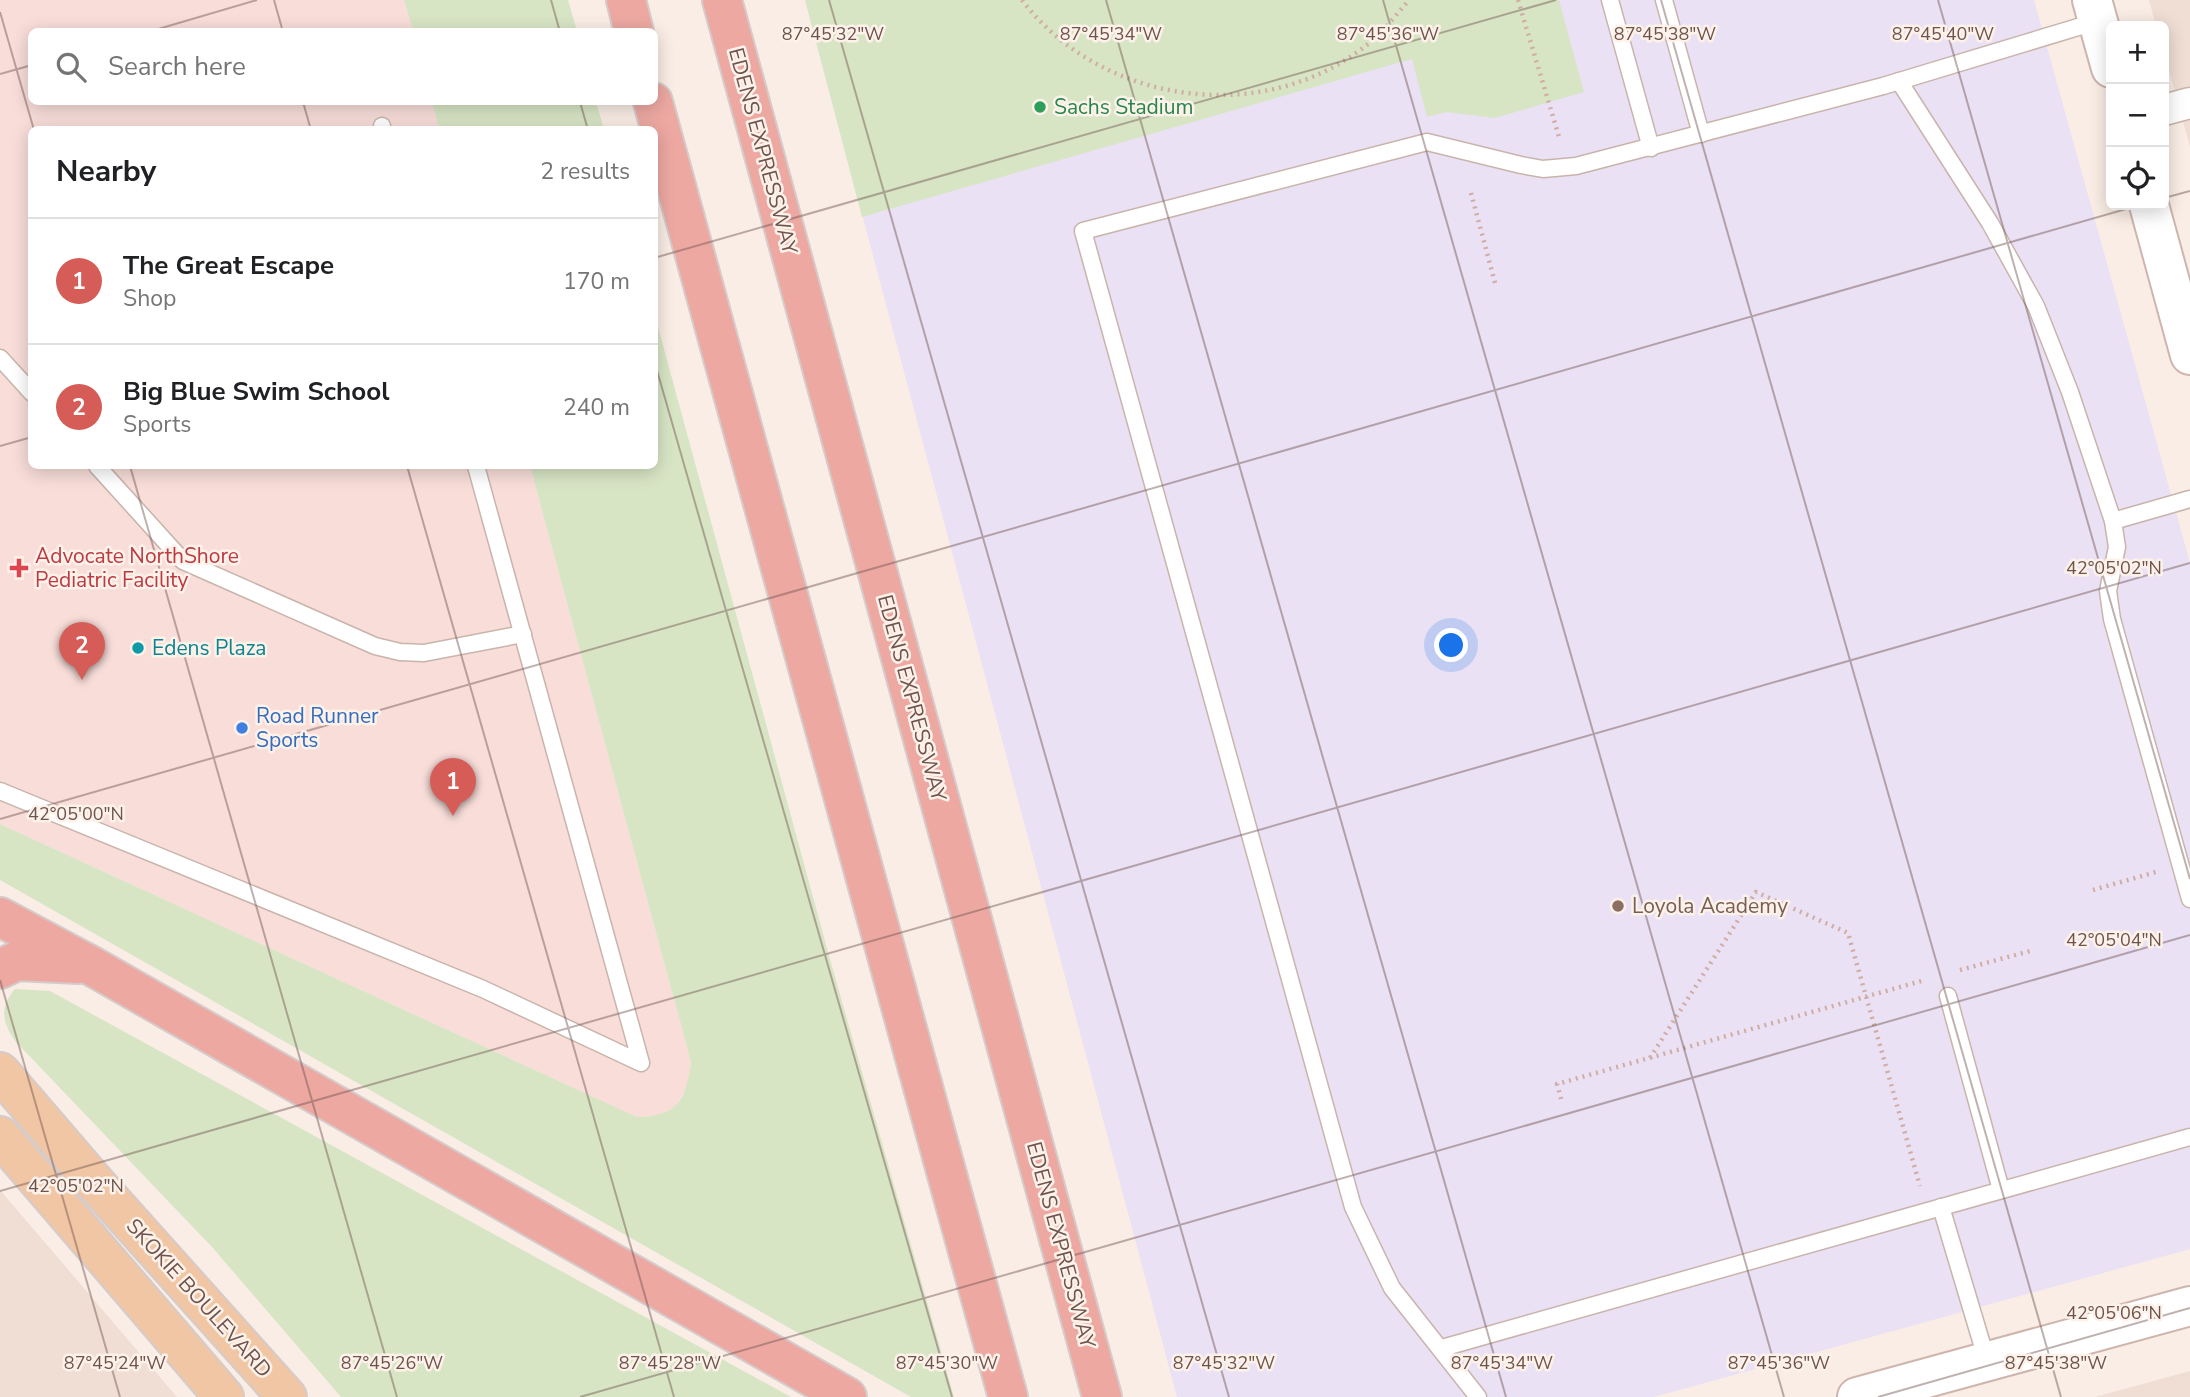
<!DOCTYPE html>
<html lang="en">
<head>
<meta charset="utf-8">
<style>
  body { margin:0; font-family:"Nunito Sans",sans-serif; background:#f2f2f2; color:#202124 }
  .controls { position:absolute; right:21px; top:21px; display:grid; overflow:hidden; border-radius:10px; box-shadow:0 4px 18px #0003 }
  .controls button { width:63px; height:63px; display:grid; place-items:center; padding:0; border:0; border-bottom:2px solid #e0e0e0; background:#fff; color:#202124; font:35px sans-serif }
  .you { position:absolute; left:1452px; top:646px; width:24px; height:24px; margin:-18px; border:5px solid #fff; border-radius:50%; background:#1a73e8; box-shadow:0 0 0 10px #1a73e833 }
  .badge { display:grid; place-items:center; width:46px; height:46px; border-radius:50%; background:#d55c57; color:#fff; font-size:23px; font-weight:700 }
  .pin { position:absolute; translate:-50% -58px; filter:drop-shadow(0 2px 4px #0008) }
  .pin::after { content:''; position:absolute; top:37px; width:24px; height:21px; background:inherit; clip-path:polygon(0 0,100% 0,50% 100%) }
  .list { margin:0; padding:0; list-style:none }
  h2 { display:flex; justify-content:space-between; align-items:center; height:91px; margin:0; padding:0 28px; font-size:30px }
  h2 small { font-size:23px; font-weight:400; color:#757577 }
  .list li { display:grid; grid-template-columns:46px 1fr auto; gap:21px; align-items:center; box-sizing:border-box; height:126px; padding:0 28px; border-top:2px solid #e0e0e0 }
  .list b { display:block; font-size:26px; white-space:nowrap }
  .list p { margin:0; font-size:23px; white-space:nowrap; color:#757577 }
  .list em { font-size:23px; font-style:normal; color:#757577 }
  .icon { flex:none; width:38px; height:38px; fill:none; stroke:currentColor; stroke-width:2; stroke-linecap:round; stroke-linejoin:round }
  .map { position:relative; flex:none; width:2190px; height:1397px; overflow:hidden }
  .search { position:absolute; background:#fff; box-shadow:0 4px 18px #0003; left:28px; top:28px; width:630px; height:77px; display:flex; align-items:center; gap:18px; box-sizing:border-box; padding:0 24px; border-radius:10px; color:#757577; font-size:26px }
  .panel { position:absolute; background:#fff; box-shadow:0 4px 18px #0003; left:28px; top:126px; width:630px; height:343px; border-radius:10px }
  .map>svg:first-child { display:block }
  .residential { fill:#f0ded4 }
  .commercial { fill:#f8ddd9 }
  .education { fill:#eae1f5 }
  .green { fill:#d8e5c5 }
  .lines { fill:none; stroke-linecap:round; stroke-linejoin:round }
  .lane-casing { stroke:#c9b4ac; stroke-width:19 }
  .street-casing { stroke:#c9b4ac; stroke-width:33 }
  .secondary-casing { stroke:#ceb5ad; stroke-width:42 }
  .primary-casing { stroke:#d4cbca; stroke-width:42 }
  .highway-casing { stroke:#d4cbca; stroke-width:42 }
  .path { stroke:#d0aca3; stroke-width:4.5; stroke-dasharray:2 5; stroke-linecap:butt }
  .lane { stroke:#fff; stroke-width:16 }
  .street { stroke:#fff; stroke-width:30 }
  .secondary { stroke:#fff; stroke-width:38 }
  .primary { stroke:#f1c6a4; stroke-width:38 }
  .highway { stroke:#eda8a2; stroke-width:38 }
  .ticks { fill:none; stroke:#6f534d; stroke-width:2; stroke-opacity:0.45 }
  .leisure-dot { fill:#2e9e5b; stroke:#fdf2ea; stroke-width:2.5 }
  .health-dot { fill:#e0444e; stroke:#fdf2ea; stroke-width:2.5 }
  .culture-dot { fill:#0f9aa8; stroke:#fdf2ea; stroke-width:2.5 }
  .shop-dot { fill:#3f7fe0; stroke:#fdf2ea; stroke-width:2.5 }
  .education-dot { fill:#8d6e63; stroke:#fdf2ea; stroke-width:2.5 }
  .labels { text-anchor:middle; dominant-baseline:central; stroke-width:5; stroke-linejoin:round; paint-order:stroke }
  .leisure-label { font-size:21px; fill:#27864d; stroke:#fdf2ea; text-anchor:start }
  .street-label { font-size:21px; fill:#6f534d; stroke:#fdf2ea }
  .health-label { font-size:21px; fill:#be3a42; stroke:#fdf2ea; text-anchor:start }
  .culture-label { font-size:21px; fill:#0d838f; stroke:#fdf2ea; text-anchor:start }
  .shop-label { font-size:21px; fill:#366cbe; stroke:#fdf2ea; text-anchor:start }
  .education-label { font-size:21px; fill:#785e54; stroke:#fdf2ea; text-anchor:start }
  .ticks-label { font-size:18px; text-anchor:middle; fill:#6f534d; stroke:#fdf2ea; stroke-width:5; stroke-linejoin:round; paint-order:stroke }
</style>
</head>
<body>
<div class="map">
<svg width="2190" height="1397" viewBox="0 0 2190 1397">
  <rect width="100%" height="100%" fill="#f9ede5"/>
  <!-- residential -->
  <g class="residential">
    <path d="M2149,0H2190V147L2164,52V26H2156Z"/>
    <path d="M0,1190L177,1397H0Z"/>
    <path d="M2190,1371V1397H2095Z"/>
  </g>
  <!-- commercial -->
  <path class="commercial" d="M0,0H404L413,31L32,32V102H432L439,129L32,130V466H530L691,1062L688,1085L676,1106L658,1116L637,1117L0,824Z"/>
  <!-- education -->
  <path class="education" d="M805,0H2034L2190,563V1249L1654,1397H1177Z"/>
  <!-- green -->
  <g class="green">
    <path d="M404,0H568L577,31H413Z"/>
    <path d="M805,0H1559L1584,92L1495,118L1446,112L1427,117L1412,59L862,217Z"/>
    <path d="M432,102H596L604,129H439Z"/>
    <path d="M655,316L828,952L954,1397H911L0,880V824L637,1117C678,1116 686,1100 691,1062L530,466H654Z"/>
    <path d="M15,989L50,991L791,1397H341L212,1247L16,1042C1,1022 0,1006 15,989Z"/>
  </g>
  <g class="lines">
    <defs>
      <g id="lane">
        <path d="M1610,0L1651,148"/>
        <path d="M1664,0L1701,134"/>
        <path d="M1899,81L1990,223L2036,306L2070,392L2113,521L2117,547L2108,591L2112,619L2190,899"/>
        <path d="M382,126V130"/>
        <path d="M0,358L32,393"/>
        <path d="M97,466L183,561L375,646L400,652L424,653L523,634"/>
        <path d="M2113,521L2190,499"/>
        <path d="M0,791L483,989L641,1063L476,466"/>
        <path d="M1948,996L2001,1190"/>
        <path d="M1941,1207L1987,1361"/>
        <path d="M1442,1348L2190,1137"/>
        <path d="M1478,1397L1392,1288L1353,1207L1083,231L1427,142L1521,165L1543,169L1576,166L1883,86L2098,21"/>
      </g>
      <path id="street" d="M2164,110L2190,103"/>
      <g id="secondary">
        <path d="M2092,0L2111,68"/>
        <path d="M2149,205L2190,355"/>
        <path d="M1857,1397L2190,1306"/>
      </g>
      <g id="primary">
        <path d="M0,1072L98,1186L287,1397"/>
        <path d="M0,1136L224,1397"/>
      </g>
      <g id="highway">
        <path d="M626,0L634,32"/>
        <path d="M722,0L1102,1397"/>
        <path d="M653,102L1008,1397"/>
        <path d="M0,917L90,965L847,1397"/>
        <path d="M0,969L17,961L78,964"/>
      </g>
    </defs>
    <!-- lane casing -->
    <use href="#lane" class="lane-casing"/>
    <!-- street casing -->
    <use href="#street" class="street-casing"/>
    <!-- secondary casing -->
    <use href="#secondary" class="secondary-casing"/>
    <!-- primary casing -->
    <use href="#primary" class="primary-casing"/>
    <!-- highway casing -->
    <use href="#highway" class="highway-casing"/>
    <!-- path -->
    <g class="path">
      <path d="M1022,0C1098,101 1252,126 1356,53C1377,39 1393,19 1409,0"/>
      <path d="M1518,0L1560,140"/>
      <path d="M1471,193L1495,283"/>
      <path d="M2093,890L2156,872"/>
      <path d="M1960,970L2030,951"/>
      <path d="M1650,1058L1756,892L1848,933L1920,1186"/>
      <path d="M1561,1099L1557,1084L1925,980"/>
    </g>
    <!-- lane -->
    <use href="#lane" class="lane"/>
    <!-- street -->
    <use href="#street" class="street"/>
    <!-- secondary -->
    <use href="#secondary" class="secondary"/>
    <!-- primary -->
    <use href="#primary" class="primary"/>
    <!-- highway -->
    <use href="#highway" class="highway"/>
  </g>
  <!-- ticks -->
  <path class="ticks" d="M274,0L283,32M551,0L560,32M829,0L1229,1397M1106,0L1506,1397M1383,0L1784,1397M1661,0L2061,1397M1938,0L2190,879M0,12L34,130M148,32L257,0M0,74L32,65M303,102L311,130M580,102L588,130M2164,198L2190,191M654,258L1556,0M654,360L952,1397M0,446L32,437M130,466L397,1397M407,466L674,1397M0,819L2140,205M0,980L120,1397M0,1191L2190,563M580,1397L2190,935M1878,1397L2190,1308"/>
  <!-- markers -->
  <circle class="leisure-dot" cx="1040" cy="107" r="7"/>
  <path class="health-dot" d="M15.5 557.5h7v7h7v7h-7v7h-7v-7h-7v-7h7z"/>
  <circle class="culture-dot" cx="138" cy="648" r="7"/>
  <circle class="shop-dot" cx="242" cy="728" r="7"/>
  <circle class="education-dot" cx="1618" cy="906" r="7"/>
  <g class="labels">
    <!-- leisure labels -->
    <g class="leisure-label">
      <text x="1054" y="107">Sachs Stadium</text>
    </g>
    <!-- street labels -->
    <g class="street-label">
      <text transform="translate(763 151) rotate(75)">EDENS EXPRESSWAY</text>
      <text transform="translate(912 698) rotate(75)">EDENS EXPRESSWAY</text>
      <text transform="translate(1061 1245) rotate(75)">EDENS EXPRESSWAY</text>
      <text transform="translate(199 1298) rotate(48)">SKOKIE BOULEVARD</text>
    </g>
    <!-- health labels -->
    <g class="health-label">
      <text x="35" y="556">Advocate NorthShore<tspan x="35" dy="24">Pediatric Facility</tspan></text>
    </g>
    <!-- culture labels -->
    <g class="culture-label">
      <text x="152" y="648">Edens Plaza</text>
    </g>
    <!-- shop labels -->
    <g class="shop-label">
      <text x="256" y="716">Road Runner<tspan x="256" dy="24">Sports</tspan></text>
    </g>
    <!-- education labels -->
    <g class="education-label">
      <text x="1632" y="906">Loyola Academy</text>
    </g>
  </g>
  <g class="ticks-label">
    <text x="833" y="40">87°45'32"W</text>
    <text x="1111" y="40">87°45'34"W</text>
    <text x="1388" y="40">87°45'36"W</text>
    <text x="1665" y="40">87°45'38"W</text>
    <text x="1943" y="40">87°45'40"W</text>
    <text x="2114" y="574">42°05'02"N</text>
    <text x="76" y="820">42°05'00"N</text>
    <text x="2114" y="946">42°05'04"N</text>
    <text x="76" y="1192">42°05'02"N</text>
    <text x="2114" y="1319">42°05'06"N</text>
    <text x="115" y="1369">87°45'24"W</text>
    <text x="392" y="1369">87°45'26"W</text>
    <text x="670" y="1369">87°45'28"W</text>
    <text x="947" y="1369">87°45'30"W</text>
    <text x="1224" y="1369">87°45'32"W</text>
    <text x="1502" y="1369">87°45'34"W</text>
    <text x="1779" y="1369">87°45'36"W</text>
    <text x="2056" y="1369">87°45'38"W</text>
  </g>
</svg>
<div class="controls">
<button>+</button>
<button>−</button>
<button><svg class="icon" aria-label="locate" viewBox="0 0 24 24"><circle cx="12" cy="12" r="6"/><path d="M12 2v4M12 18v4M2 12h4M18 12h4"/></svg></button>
</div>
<div class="you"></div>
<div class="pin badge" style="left:453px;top:816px">1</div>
<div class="pin badge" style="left:82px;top:680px">2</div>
<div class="search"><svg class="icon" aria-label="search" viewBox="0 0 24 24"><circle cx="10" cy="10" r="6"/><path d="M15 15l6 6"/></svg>Search here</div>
<section class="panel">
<h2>Nearby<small>2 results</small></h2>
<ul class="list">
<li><span class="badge">1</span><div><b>The Great Escape</b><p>Shop</p></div><em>170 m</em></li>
<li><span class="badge">2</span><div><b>Big Blue Swim School</b><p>Sports</p></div><em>240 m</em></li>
</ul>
</section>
</div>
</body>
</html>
